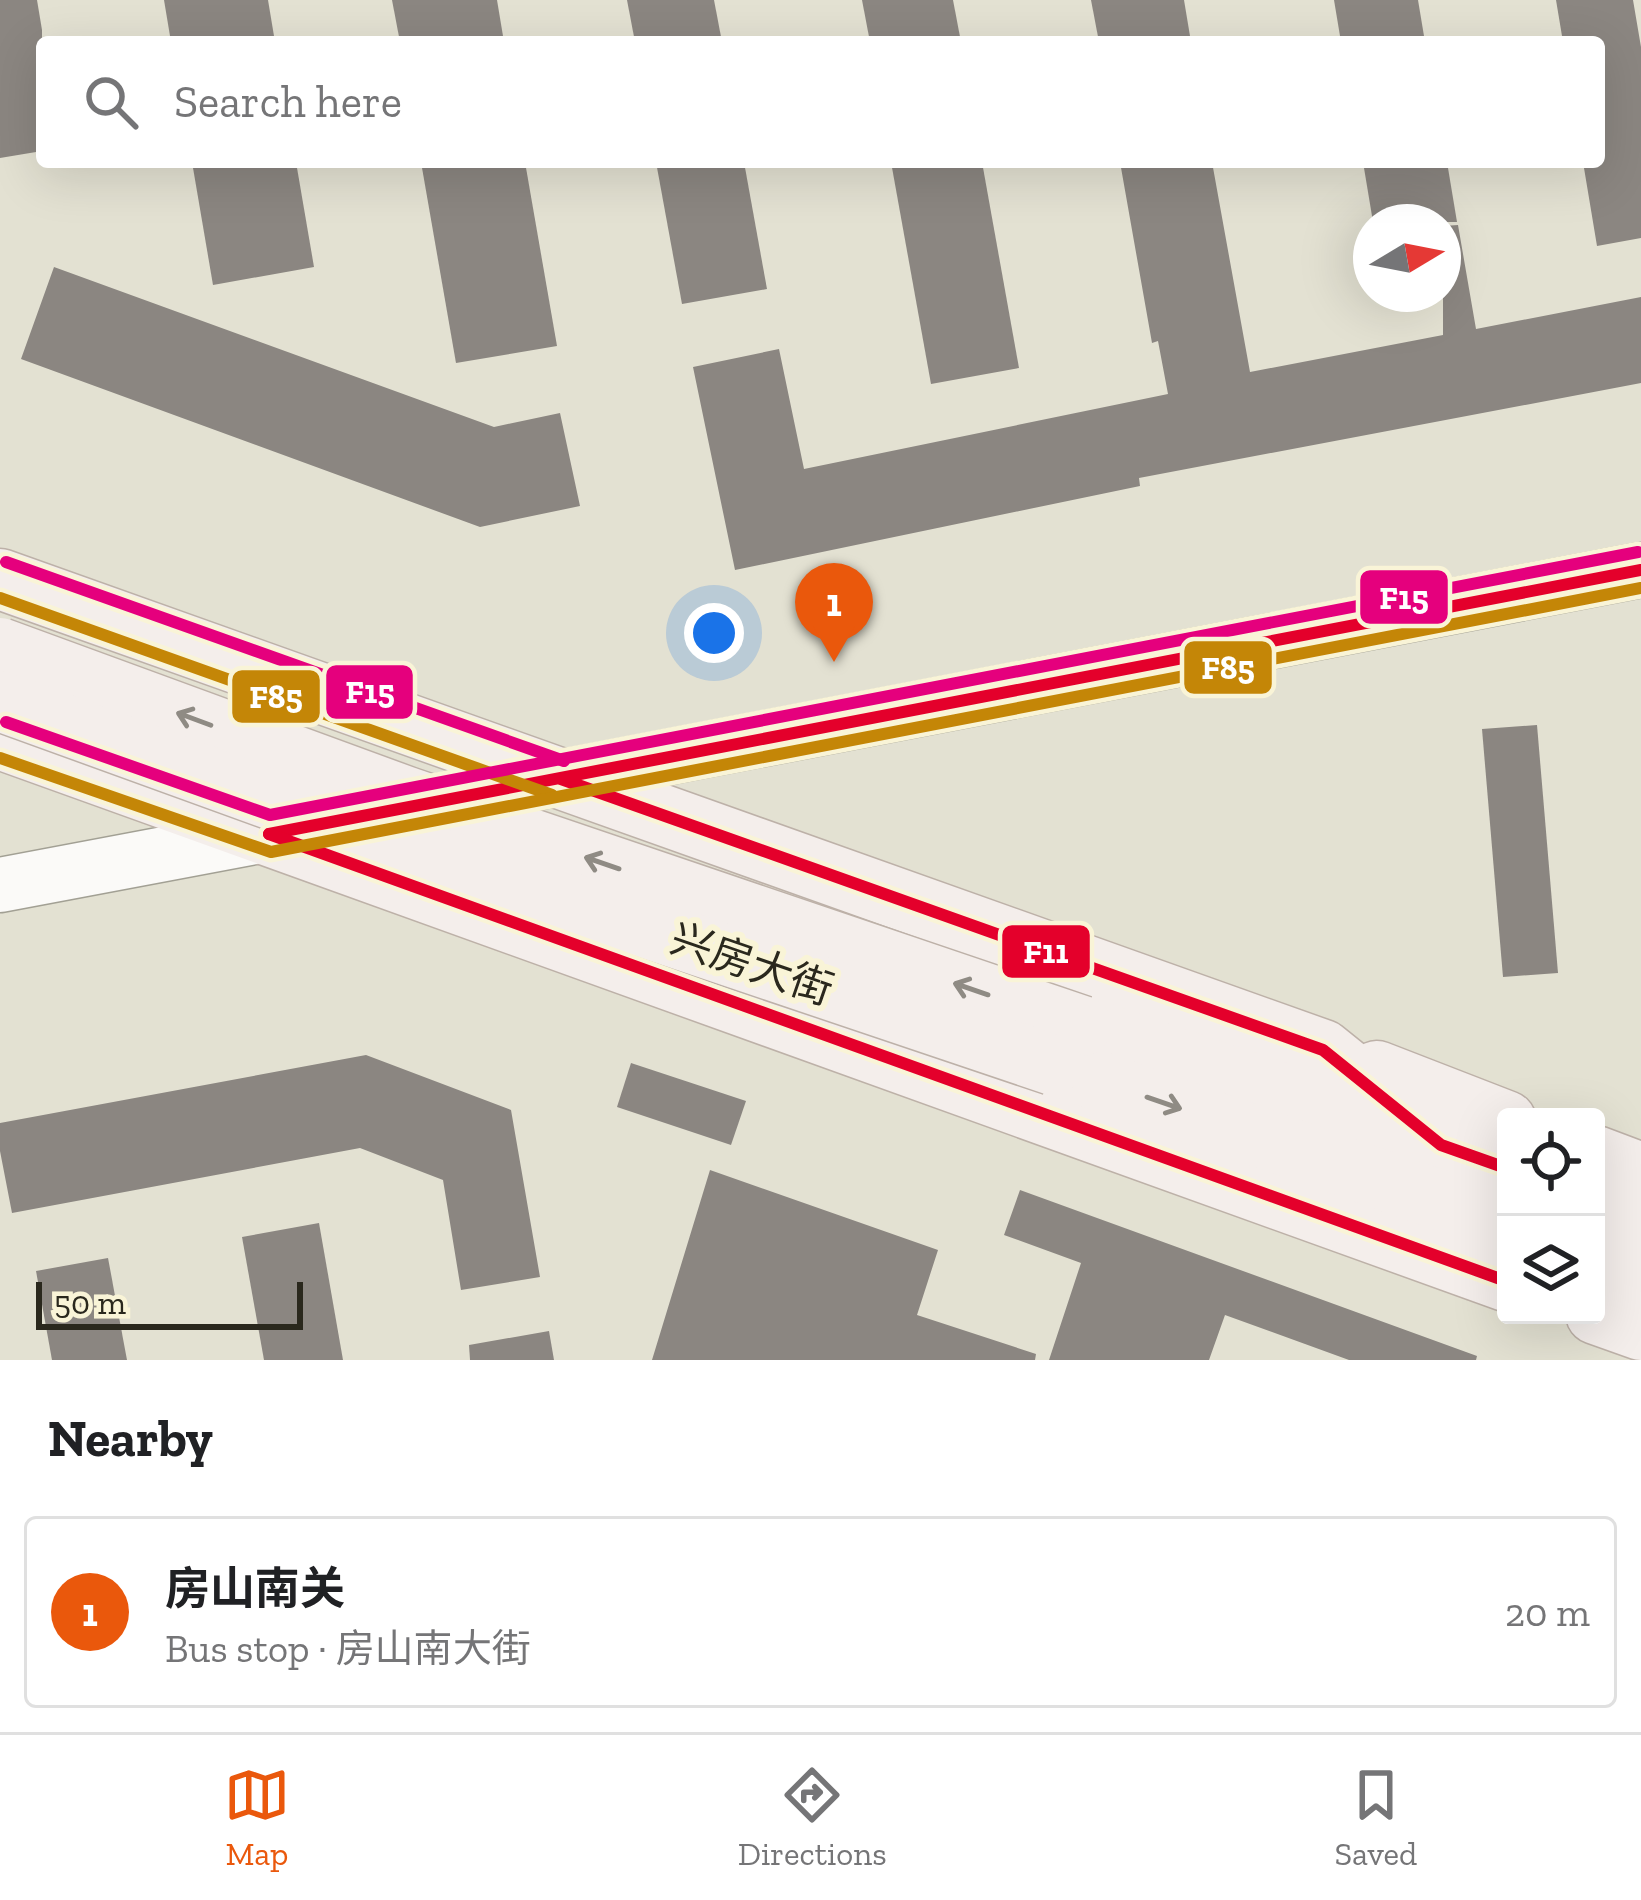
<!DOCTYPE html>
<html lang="en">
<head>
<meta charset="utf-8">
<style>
  body { margin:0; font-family:"Zilla Slab","Noto Sans SC",serif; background:#f2f2f2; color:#202124 }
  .controls { position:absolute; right:36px; bottom:36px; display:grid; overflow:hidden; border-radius:12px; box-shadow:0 12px 48px #0002 }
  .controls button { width:108px; height:108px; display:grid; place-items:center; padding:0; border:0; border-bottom:3px solid #e0e0e0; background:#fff; color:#202124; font:60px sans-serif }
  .compass { position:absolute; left:1353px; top:204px; width:108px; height:108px; border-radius:50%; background:#fff; box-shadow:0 12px 48px #0002; rotate:80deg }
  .scale { position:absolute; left:36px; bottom:30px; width:267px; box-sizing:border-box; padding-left:12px; border:6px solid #2a281d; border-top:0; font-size:33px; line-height:42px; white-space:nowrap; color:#2a281d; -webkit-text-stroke:9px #f9f4d7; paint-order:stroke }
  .you { position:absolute; left:714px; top:633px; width:42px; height:42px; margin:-30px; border:9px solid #fff; border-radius:50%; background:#1a73e8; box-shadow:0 0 0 18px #1a73e833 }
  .badge { display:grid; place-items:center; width:78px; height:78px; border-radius:50%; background:#ea580c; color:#fff; font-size:39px; font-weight:700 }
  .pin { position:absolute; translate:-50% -99px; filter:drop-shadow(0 3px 6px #0008) }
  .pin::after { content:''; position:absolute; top:63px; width:42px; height:36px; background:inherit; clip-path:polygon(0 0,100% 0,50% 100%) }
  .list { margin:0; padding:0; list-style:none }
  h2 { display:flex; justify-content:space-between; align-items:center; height:156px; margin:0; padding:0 48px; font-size:51px }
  h2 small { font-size:39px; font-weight:400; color:#757577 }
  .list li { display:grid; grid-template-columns:78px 1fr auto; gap:36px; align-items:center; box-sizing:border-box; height:192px; margin:0 24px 24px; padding:0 24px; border:3px solid #e0e0e0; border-radius:12px }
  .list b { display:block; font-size:45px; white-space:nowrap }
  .list p { margin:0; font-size:39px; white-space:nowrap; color:#757577 }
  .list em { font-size:39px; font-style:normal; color:#757577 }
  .icon { flex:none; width:66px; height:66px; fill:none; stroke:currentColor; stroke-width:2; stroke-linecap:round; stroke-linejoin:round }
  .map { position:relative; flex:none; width:1641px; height:1360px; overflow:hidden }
  .search { position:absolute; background:#fff; box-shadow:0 12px 48px #0002; left:36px; right:36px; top:36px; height:132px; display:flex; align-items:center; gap:30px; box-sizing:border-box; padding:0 42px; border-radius:12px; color:#757577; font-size:45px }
  .sheet { height:372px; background:#fff }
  nav { display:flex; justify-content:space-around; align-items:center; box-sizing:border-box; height:168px; border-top:3px solid #e0e0e0; background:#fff; font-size:33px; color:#757577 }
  nav a { display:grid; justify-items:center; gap:6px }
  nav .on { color:#ea580c }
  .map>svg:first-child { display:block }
  .building { fill:#8b8681 }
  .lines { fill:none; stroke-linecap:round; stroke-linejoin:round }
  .secondary-casing { stroke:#a2a094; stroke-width:57 }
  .primary-casing { stroke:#bdb1a8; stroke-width:63 }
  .secondary { stroke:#fbfaf8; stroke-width:54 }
  .primary { stroke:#f4eeeb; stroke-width:60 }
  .primary-bridge-casing { stroke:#bdb1a8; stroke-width:63; stroke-linecap:butt }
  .primary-bridge { stroke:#f4eeeb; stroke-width:60 }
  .bus-1-casing { stroke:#f9f4d7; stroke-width:21 }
  .bus-2-casing { stroke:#f9f4d7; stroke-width:21 }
  .bus-3-casing { stroke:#f9f4d7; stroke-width:21 }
  .bus-1 { stroke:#e4002b; stroke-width:12 }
  .bus-2 { stroke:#c48607; stroke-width:12 }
  .bus-3 { stroke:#e5007d; stroke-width:12 }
  .oneway { stroke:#8f8b84 }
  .labels { text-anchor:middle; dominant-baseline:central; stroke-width:12; stroke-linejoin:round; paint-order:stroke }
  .street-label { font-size:42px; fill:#2a281d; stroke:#f9f4d7 }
  .line-badge { stroke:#f9f4d7; stroke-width:4.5 }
  .badge-label { font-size:33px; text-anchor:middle; font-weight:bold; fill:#fff }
</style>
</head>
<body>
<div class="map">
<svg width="1641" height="1360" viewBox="0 0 1641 1360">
  <rect width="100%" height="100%" fill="#e3e1d2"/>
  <!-- building -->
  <g class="building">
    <path d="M0,0H37L42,30V151L0,158Z"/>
    <path d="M164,0H268L275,42H171Z"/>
    <path d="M392,0H497L504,42H400Z"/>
    <path d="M627,0H714L722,42H635Z"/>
    <path d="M862,0H953L961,42H870Z"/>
    <path d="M1091,0H1184L1191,42H1099Z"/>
    <path d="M1334,0H1418L1425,42H1341Z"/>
    <path d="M1556,0H1633L1641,47V238L1597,246L1583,162H1599V42H1563Z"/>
    <path d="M192,162H296L314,267L213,285Z"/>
    <path d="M421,162H525L557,346L456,363Z"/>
    <path d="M656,162H744L767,289L682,304Z"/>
    <path d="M891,162H982L1019,368L931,384Z"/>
    <path d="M1120,162H1212L1250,372L1443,335V226L1458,225L1476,329L1641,297V383L1139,478L1140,486L735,570L693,367L779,349L804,469L1168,394L1158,341L1152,343Z"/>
    <path d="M1363,162H1447L1457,222H1373Z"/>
    <path d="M54,267L494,427L560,413L580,506L480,527L21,359Z"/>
    <path d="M1537,725L1558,973L1503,977L1482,729Z"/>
    <path d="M366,1055L511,1110L540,1277L461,1290L443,1180L360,1148L12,1213L0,1151V1123Z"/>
    <path d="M631,1063L746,1101L731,1145L617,1107Z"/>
    <path d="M710,1170L938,1250L917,1315L1036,1354L1035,1360H652Z"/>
    <path d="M1020,1190L1477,1356L1476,1360H1349L1225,1315L1209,1360H1049L1081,1263L1004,1235Z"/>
    <path d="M319,1223L343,1360H264L242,1237Z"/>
    <path d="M108,1258L127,1360H52L36,1271Z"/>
    <path d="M549,1331L554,1360H470L469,1345Z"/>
  </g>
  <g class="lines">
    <defs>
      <g id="secondary">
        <path d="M415,806L1641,570"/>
        <path d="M0,885L281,832"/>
      </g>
      <g id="primary">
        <path d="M0,579L1323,1050L1441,1145"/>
        <path d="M0,739L1506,1281"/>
        <path d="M1082,1026L1506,1168"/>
        <path d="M1053,1065L1506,1223"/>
        <path d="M1377,1071L1506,1121"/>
        <path d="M1596,1156L1641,1173"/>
        <path d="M1596,1201L1641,1217"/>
        <path d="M1596,1255L1641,1270"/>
        <path d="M1596,1314L1641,1330"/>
      </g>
    </defs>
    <!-- secondary casing -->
    <use href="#secondary" class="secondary-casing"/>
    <!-- primary casing -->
    <use href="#primary" class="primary-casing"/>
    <!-- secondary -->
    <use href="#secondary" class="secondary"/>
    <!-- primary -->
    <use href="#primary" class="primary"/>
    <defs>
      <g id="primary-bridge">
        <path d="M0,648L407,797L1082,1026"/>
        <path d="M0,701L356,830L1053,1065"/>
      </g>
    </defs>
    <!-- primary-bridge casing -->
    <use href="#primary-bridge" class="primary-bridge-casing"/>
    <!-- primary-bridge -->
    <use href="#primary-bridge" class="primary-bridge"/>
    <defs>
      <g id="bus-1">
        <path d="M561,779L1323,1050L1441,1145L1506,1168"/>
        <path d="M269,834L1641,570"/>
        <path d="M269,834L1506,1281"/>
      </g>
      <g id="bus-2">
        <path d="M0,598L552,795"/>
        <path d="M0,758L271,852L1641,588"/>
      </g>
      <g id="bus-3">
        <path d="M6,562L564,761"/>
        <path d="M6,722L270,815L1638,552"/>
      </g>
    </defs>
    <!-- bus-1 casing -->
    <use href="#bus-1" class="bus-1-casing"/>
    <!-- bus-2 casing -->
    <use href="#bus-2" class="bus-2-casing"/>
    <!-- bus-3 casing -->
    <use href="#bus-3" class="bus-3-casing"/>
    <!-- bus-1 -->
    <use href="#bus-1" class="bus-1"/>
    <!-- bus-2 -->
    <use href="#bus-2" class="bus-2"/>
    <!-- bus-3 -->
    <use href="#bus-3" class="bus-3"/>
  </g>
  <!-- one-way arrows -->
  <defs><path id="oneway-shaft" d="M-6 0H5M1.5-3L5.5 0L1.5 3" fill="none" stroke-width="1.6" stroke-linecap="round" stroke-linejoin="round" transform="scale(3)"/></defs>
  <g class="oneway">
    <use href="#oneway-shaft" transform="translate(194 719) rotate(-160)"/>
    <use href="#oneway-shaft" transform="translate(602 863) rotate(-161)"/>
    <use href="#oneway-shaft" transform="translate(971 989) rotate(-161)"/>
    <use href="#oneway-shaft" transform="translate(1164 1103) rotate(19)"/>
  </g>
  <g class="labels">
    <!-- street labels -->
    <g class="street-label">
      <text transform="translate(752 964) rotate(19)">兴房大街</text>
    </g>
  </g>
  <g class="line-badge">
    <rect x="1358" y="568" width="92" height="58" rx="12" fill="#e5007d"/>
    <rect x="1182" y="639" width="92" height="57" rx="12" fill="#c48607"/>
    <rect x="324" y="663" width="91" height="58" rx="12" fill="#e5007d"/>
    <rect x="230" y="668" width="92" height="57" rx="12" fill="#c48607"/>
    <rect x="1000" y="923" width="92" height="57" rx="12" fill="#e4002b"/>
  </g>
  <g class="badge-label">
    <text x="1404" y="609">F15</text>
    <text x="1228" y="679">F85</text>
    <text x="370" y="703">F15</text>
    <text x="276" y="708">F85</text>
    <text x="1046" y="963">F11</text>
  </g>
</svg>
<div class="controls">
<button><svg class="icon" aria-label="locate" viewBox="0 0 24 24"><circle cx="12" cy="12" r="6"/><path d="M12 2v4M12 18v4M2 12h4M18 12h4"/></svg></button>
<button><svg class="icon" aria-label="layers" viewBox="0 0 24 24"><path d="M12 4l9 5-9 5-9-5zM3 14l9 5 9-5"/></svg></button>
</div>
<svg class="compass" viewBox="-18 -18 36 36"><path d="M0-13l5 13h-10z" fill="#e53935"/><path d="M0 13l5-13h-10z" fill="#757577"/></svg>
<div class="scale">50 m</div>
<div class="you"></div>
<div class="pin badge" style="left:834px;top:662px">1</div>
<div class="search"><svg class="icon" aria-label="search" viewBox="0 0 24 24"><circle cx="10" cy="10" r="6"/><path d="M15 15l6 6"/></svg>Search here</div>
</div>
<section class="sheet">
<h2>Nearby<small></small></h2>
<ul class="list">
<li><span class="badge">1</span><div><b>房山南关</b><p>Bus stop · 房山南大街</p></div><em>20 m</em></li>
</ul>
</section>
<nav>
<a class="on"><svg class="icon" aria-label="map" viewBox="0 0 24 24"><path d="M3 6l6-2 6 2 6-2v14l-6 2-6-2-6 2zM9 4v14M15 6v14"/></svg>Map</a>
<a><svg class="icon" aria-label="directions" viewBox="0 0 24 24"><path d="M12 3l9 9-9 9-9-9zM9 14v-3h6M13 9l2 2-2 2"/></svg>Directions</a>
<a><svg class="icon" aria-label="saved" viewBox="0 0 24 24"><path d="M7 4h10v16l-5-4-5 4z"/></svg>Saved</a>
</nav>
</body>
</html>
